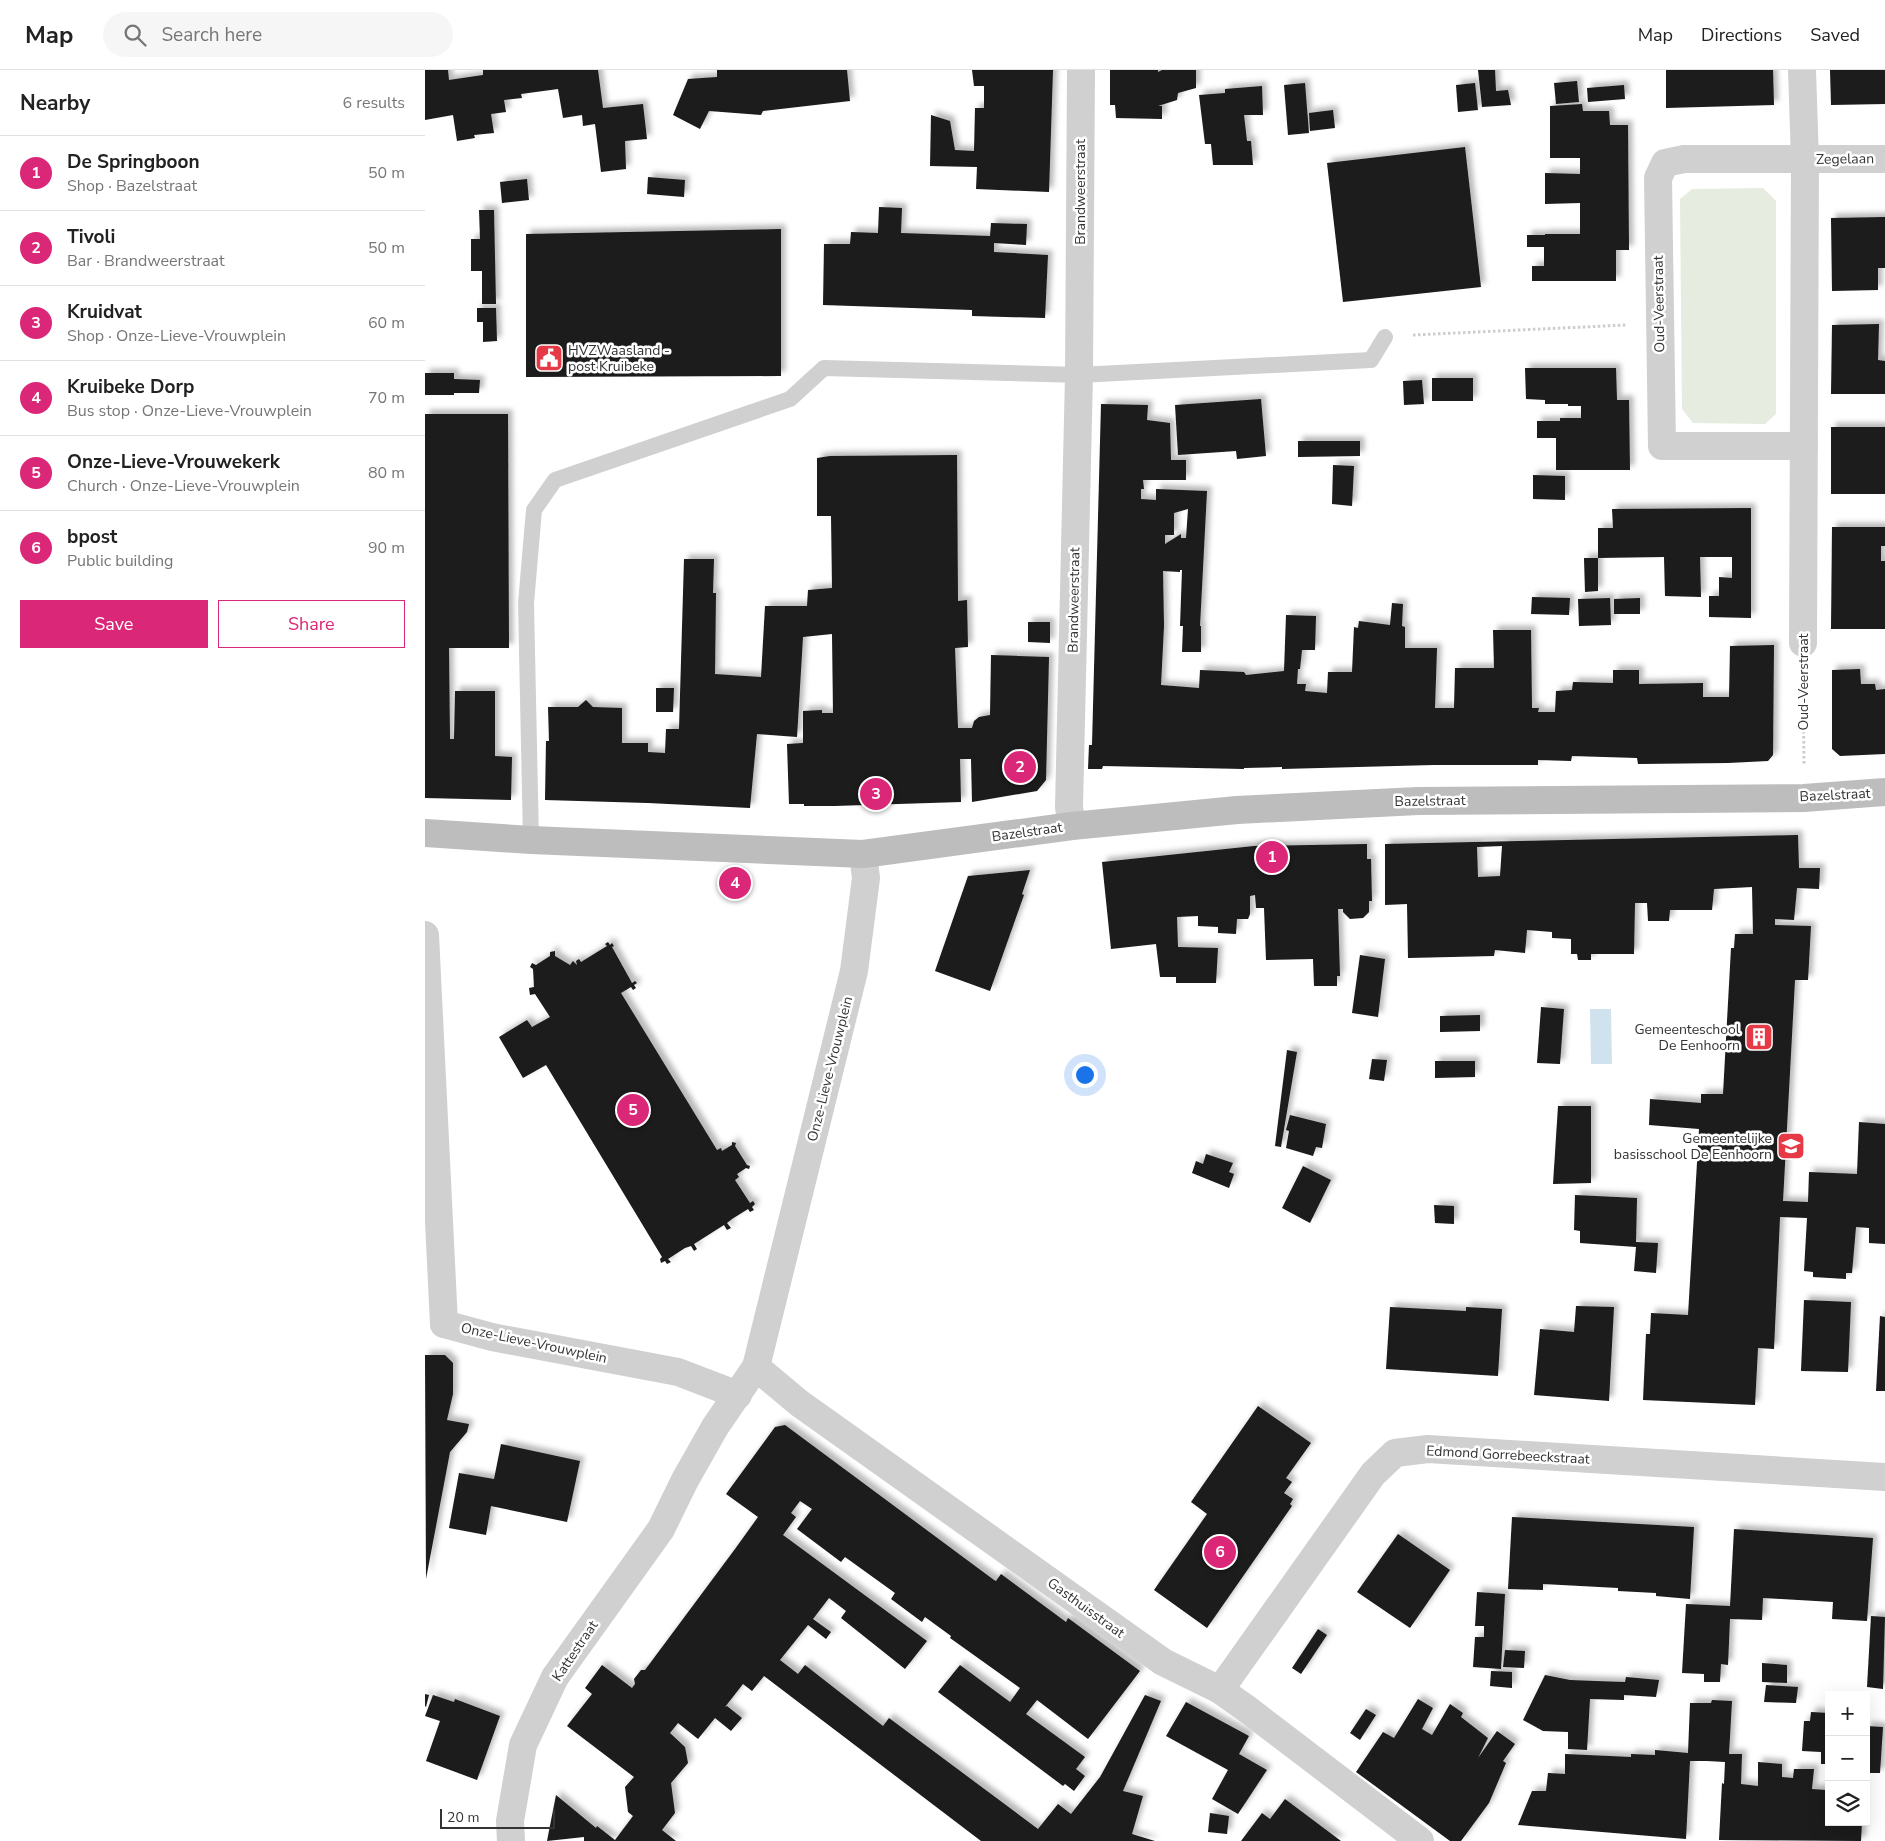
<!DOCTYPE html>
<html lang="en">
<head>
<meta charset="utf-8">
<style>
  body { margin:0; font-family:"Nunito Sans",sans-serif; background:#f6f6f6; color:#222 }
  .controls { position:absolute; right:15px; bottom:15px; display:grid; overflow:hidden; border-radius:0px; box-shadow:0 5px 20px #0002 }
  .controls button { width:45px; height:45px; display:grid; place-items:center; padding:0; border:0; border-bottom:1px solid #e0e0e0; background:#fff; color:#222; font:25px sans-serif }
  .scale { position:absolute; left:15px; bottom:12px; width:115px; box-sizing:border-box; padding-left:5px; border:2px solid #333; border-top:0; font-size:14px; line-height:18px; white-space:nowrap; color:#333; -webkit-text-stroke:4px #fff; paint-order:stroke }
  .you { position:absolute; left:659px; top:1004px; width:18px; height:18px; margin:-12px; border:4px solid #fff; border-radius:50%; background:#1a73e8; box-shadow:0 0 0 8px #1a73e833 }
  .badge { display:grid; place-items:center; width:32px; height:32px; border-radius:50%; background:#db2777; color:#fff; font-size:16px; font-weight:700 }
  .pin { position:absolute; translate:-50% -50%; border:2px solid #fff; box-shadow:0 1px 5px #0006 }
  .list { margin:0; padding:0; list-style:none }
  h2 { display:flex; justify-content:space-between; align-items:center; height:65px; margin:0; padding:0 20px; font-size:21px }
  h2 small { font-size:16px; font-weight:400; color:#767676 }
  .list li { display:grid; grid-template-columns:32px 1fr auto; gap:15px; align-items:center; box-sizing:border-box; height:75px; padding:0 20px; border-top:1px solid #e0e0e0 }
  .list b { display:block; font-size:19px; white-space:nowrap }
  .list p { margin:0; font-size:16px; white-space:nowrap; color:#767676 }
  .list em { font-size:16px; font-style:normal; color:#767676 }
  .actions { display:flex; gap:10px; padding:15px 20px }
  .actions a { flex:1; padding:11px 0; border:1px solid #db2777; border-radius:0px; text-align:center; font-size:18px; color:#db2777 }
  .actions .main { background:#db2777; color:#fff }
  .icon { flex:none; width:28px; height:28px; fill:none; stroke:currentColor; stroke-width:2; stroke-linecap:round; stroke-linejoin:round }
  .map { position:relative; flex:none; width:1460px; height:1771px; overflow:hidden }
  header { display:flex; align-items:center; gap:30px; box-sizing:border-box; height:70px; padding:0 25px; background:#fff; border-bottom:1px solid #e0e0e0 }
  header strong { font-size:24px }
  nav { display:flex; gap:28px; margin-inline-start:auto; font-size:18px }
  .search { width:350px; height:45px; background:#f6f6f6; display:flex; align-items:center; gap:12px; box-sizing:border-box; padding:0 18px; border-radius:28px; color:#767676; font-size:19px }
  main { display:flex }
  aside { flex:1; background:#fff }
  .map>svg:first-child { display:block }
  .green { fill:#e6ecdf }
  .water { fill:#cfe2ee }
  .building { fill:#1a1a1a; fill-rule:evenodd; filter:url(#shadow) }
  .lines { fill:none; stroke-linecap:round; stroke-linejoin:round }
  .path { stroke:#cdcdcd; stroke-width:3; stroke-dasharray:2.5 2.5; stroke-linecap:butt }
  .service { stroke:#d0d0d0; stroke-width:16 }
  .minor { stroke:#d0d0d0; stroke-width:28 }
  .tertiary { stroke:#d0d0d0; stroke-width:28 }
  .secondary { stroke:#bdbdbd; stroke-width:28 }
  .labels { text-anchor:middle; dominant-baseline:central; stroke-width:5; stroke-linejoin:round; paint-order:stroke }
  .street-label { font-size:14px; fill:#333; stroke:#fff }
  .poi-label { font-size:14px; fill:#333; stroke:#fff; text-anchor:end }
</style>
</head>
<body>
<header>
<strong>Map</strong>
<div class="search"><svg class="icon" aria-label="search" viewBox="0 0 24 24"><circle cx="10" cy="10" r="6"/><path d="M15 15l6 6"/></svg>Search here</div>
<nav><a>Map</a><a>Directions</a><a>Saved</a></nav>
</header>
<main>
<aside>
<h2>Nearby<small>6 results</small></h2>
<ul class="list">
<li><span class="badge">1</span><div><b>De Springboon</b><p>Shop · Bazelstraat</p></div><em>50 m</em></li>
<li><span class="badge">2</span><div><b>Tivoli</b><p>Bar · Brandweerstraat</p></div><em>50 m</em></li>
<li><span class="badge">3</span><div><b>Kruidvat</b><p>Shop · Onze-Lieve-Vrouwplein</p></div><em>60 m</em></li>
<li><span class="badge">4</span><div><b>Kruibeke Dorp</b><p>Bus stop · Onze-Lieve-Vrouwplein</p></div><em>70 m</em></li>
<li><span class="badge">5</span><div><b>Onze-Lieve-Vrouwekerk</b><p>Church · Onze-Lieve-Vrouwplein</p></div><em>80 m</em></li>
<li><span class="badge">6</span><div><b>bpost</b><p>Public building</p></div><em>90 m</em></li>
</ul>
<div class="actions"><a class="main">Save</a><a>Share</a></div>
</aside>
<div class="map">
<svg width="1460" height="1771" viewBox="0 0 1460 1771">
  <defs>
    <filter id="shadow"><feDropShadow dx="4.5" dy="-4.5" stdDeviation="2.5" flood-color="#0004"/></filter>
  </defs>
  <rect width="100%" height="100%" fill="#fff"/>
  <!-- green -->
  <path class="green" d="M1338,118L1351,131V344L1340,354L1268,353L1257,339L1255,129L1267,119Z"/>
  <!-- water -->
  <path class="water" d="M1165,939H1186L1187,994H1166Z"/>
  <!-- building -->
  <g class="building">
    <path d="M0,0H23L24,10L58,5V0H173L178,38L218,34L222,69L200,71L201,99L176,102L170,54L158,56L157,45L138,48L133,19L96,24L97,28L79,30L81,42L66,44L69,63L49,65L50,68L32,71L28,45L0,50Z"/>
    <path d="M292,0H422L425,31L338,41L336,45L284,41L275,59L248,45L263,9L292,7Z"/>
    <path d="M547,0H628L624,122L551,119L552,97L505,96L506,45L525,51L530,80L549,81L550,38H559V16H549Z"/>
    <path d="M685,0H733V2L737,0H771V18L753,23L752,30L733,36H737V49L691,48L690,35H685Z"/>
    <path d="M1053,0H1070L1071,21L1083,20L1086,35L1057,37Z"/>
    <path d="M1241,0H1348L1349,35L1241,38Z"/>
    <path d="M1405,0H1460V34L1406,35Z"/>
    <path d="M1152,11L1154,32L1131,34L1129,13Z"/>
    <path d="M880,13L884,63L863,65L859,15Z"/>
    <path d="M1050,13L1053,40L1033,42L1031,15Z"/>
    <path d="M1199,15L1200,29L1163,32L1162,18Z"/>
    <path d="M837,16L838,45H819L822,71H826L828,95H788L786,74H780L774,25L800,23V19Z"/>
    <path d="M1157,34L1158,41H1184L1185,55H1203L1204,180H1191V211H1107V196H1119V177H1102V165H1120V164H1155V133L1120,134V103L1155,104V88H1125V36Z"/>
    <path d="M908,40L910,58L885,61L884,43Z"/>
    <path d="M1040,77L1056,217L918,232L902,93Z"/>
    <path d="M223,107L260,110L259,127L222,124Z"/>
    <path d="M102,109L104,130L77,133L75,112Z"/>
    <path d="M454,137L477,138L476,163L565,166L566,153L602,154L601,175L569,173V182L623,185L620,248L547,246V240L398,235L399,174H425L426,162L453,163Z"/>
    <path d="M54,140H69L71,234H57V201H46V169H55Z"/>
    <path d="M1460,147V198H1453V220L1407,221L1406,148Z"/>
    <path d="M356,159V306L101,307V164Z"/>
    <path d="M52,238H71L72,271L58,272V252H52Z"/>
    <path d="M1454,254L1453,290L1460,291V324H1406L1407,255Z"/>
    <path d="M1100,298H1191L1192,330H1204L1205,400H1131V368H1112V351H1135V348H1156V336H1143V334H1120V330L1101,329Z"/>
    <path d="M0,303H29V309L55,310L54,323H29V325H0Z"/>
    <rect x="1007" y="308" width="41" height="23"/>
    <path d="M997,310L999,334L979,335L978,311Z"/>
    <path d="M836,329L841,386L812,389L811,381L753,385L750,335Z"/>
    <path d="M676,334L723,335L722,350L745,353L746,390H761V410H718L719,419H716V429L731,430V419L782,421L775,556H776V582H757L758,556H755L757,500H755V502L738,501L739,556L736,615L774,618L775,600L819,602L821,605L859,601L861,545L891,546L890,580H877L875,599H873L872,614H881L880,621L902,623L903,602H927L929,557L933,558L934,551L965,555L967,533L978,534L977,556L980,557V578H1012L1010,638H1029L1030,598H1069L1068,560H1106L1107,638H1114L1113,642H1130L1131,621L1147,620L1148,612L1188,613V600H1214V614L1278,613V627H1304L1305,576L1349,575L1348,685L1343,691L1303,693L1213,694L1212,688L1147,686L1146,691L1113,690V695H1008L857,699V697L819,698V699L678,696L677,699H663L664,675H667ZM763,439L761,468H756V464L740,474V465H749V443Z"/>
    <path d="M0,344H83L84,578H24L25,669H29L30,621H70V686L87,687L86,730L0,728Z"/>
    <rect x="1406" y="357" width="54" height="67"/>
    <path d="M873,371H935V386L873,387Z"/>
    <path d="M532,385L533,531L542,530L543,577L530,578L533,658H547L549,651L554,647L565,645L566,585L624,587L621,710L612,721L547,732L546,689H535L536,732L409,736H379V734H364L362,674L378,673V641L397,640V643H408L407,564L378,567L372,667L332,664L325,738L223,733L120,730L121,671H124L123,637H153L161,630L168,637L197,638V673H223V682L240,683L241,659H254L259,489H289L288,523H291L290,604L336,607L340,536H382L383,520L407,518L406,446H392V388L405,386Z"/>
    <path d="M908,395L929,396L927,436L907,434Z"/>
    <path d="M1108,405L1140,406V430L1108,429Z"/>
    <path d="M1326,438V548L1284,547V526H1294V507L1307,508V487H1275L1276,527L1240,526L1239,487L1173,488V458H1188L1187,439Z"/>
    <path d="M1407,457H1460V476H1456V491H1460V559H1406Z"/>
    <path d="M1159,488H1173V521L1160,522Z"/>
    <path d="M1107,527L1145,528L1144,545L1106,544Z"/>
    <path d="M1185,528L1186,555L1154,556L1153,529Z"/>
    <path d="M1215,528V544H1189V529Z"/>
    <path d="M603,552H625V573L603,572Z"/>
    <path d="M1435,599L1436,614H1450L1451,620L1460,619V684L1415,686L1407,679V600Z"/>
    <path d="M231,618H249L248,642H231Z"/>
    <path d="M1373,765L1374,798H1395L1394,819L1372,818L1369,850L1350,849V855L1386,856L1383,910H1370L1358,1131L1383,1132L1384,1102L1432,1104L1434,1052L1460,1054V1174L1444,1173V1158L1431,1157L1427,1203H1421V1209L1388,1207V1202L1379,1201L1382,1148L1355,1147L1349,1279L1333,1278L1330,1335L1218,1330L1221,1264H1225L1226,1243L1263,1245L1274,1059L1224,1055L1225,1029L1276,1033V1024H1298L1306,878H1309L1310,864H1328L1327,817L1289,819L1287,840H1245L1244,851H1223L1222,833H1210L1209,884H1166V890H1153L1152,884H1146V869L1127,868V862L1102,860L1100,883L1070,880L1069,886L983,888L982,834L960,835V774ZM1077,776L1075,806L1053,807L1052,777Z"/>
    <path d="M942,774V789H946L947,831H944V842L938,848L925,849L918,842V839H913L915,906H912V916H889L888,889L841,890L839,838H831L830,825L825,826V844L823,849H812L811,864L793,863V857L773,856V846L752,847L753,877L793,878L791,913H751V907H735L731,874L686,879L677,792L829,776Z"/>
    <path d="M605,800L597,824L599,825L565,921L510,901L543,806Z"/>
    <path d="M183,872L185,875L187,873L189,876L187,877L207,913L210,911L212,913L209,915L211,918L208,920L206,917L196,923L292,1080L296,1078L297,1081L307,1075V1072L311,1073L310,1076L322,1095L325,1096L324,1099L321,1098L312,1104L314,1107L310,1110L325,1133L328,1131L330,1134L327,1137L329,1140L325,1142L323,1139L307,1149L302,1153L306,1158L302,1160L299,1155L269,1174L272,1179L269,1181L266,1176L260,1178L243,1189L246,1192L242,1194L240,1191L236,1193L235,1189L237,1187L121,995L98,1008L74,967L102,950L107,957L125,947L110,924L105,925L104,918L109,917L108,899L105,897L107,893L111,895L125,886V882L130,881V886L145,895L148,891L152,895L151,891L154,889L156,892L182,876L180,874Z"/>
    <path d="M935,885L960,889L953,947L927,943Z"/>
    <path d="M1116,937L1139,939L1135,994L1112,993Z"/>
    <path d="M1055,945V961L1015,962V946Z"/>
    <path d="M862,980L872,982L856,1077L850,1076Z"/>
    <path d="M947,989L962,990L959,1011L944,1009Z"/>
    <path d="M1010,991H1050V1007L1010,1008Z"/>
    <path d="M1133,1036H1166V1113L1128,1114Z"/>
    <path d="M865,1045L901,1054L897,1078L891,1077L888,1086L861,1078L864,1061L861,1060Z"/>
    <path d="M781,1084L808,1093L804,1102L809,1104L804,1118L767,1103L771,1091L778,1094Z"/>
    <path d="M878,1096L906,1110L885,1153L857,1138Z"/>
    <path d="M1150,1125L1212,1128L1211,1172L1233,1173L1231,1203L1209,1201L1211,1177L1155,1173V1161L1149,1160Z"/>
    <path d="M1009,1135L1029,1136V1154L1010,1153Z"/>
    <path d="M1379,1230L1426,1232L1423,1302L1376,1301Z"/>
    <path d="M1151,1236L1189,1237L1184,1331L1109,1325L1115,1259L1149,1262Z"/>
    <path d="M965,1237L1041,1241V1237L1077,1239L1073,1306L961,1299Z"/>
    <path d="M1455,1246L1460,1247V1321H1451Z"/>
    <path d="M0,1285H20L28,1293V1324L22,1350L44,1354L42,1362L25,1382L1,1509Z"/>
    <path d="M833,1336L886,1373L861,1408L867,1412L859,1423L868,1429L865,1434L867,1436L782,1558L729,1520L782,1444L766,1432Z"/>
    <path d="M360,1355L569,1510L571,1511L576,1504L641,1552L643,1548L715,1601L663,1669L612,1630L601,1644L660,1687L651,1699L660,1706L649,1721L640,1714L638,1716L513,1622L535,1595L585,1632L595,1618L525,1568L526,1566L500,1547L497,1552L466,1529L470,1523L420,1487L416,1492L372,1459L387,1439L375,1431L366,1443L371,1447L358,1465L502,1571L480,1599L416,1548L421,1541L404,1528L388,1549L406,1562L401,1569L383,1555L355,1590L373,1604L380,1595L458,1656L464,1648L613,1759L633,1734L646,1744L675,1707L720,1625L736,1631L698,1721L718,1726L707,1764L730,1771H556L339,1606L327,1621L318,1614L300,1637L302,1636L317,1648L306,1661L290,1648L273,1669L253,1653L245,1663L260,1677L263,1693L246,1713L250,1743L237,1760L251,1771H159V1767L122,1771L131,1725L171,1758L172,1756L190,1770L208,1746L203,1742L200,1717L209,1707L142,1656L167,1624L160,1618L177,1595L207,1618L210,1614L209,1609L216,1600H220L310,1479L333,1447L301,1424L350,1357Z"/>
    <path d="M76,1374L155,1391L142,1452L66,1436L61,1465L24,1458L34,1403L69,1409Z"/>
    <path d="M1087,1447L1269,1457L1265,1529L1231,1526V1523L1193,1521V1518L1118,1514V1520L1083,1519Z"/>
    <path d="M1309,1459L1448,1468L1442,1551L1407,1549L1408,1532L1338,1528L1337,1550L1305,1549L1303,1595L1296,1594L1295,1612H1279V1604L1257,1603L1261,1534L1305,1536Z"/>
    <path d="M973,1464L1025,1500L985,1558L932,1522Z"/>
    <path d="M1052,1522L1080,1524L1076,1599L1048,1597L1050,1567H1059V1556H1050Z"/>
    <path d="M1446,1546L1460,1547L1458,1619L1442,1617Z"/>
    <path d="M893,1559L902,1565L876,1604L867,1598Z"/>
    <path d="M1080,1580L1100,1581L1099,1598L1078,1597Z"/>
    <path d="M1337,1593L1362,1595V1613L1337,1612Z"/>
    <path d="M1066,1601L1087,1602V1618L1065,1616Z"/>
    <path d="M1120,1605L1145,1610L1170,1611L1200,1612L1201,1607L1234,1610L1231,1627L1199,1625V1630L1165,1629L1162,1680L1143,1679V1662L1118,1661L1098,1650Z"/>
    <path d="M1341,1615L1373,1617L1371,1633L1339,1632Z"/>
    <path d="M0,1624L4,1625L1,1637L0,1636Z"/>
    <path d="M8,1625L29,1632L30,1629L75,1646L52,1710L1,1691L15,1651L0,1646Z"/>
    <path d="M993,1629L1008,1638L997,1659L1007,1665L1025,1634L1038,1643L1036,1647L1063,1668L1053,1688L1072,1661L1090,1674L1078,1691L1081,1693L1064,1733L1036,1771H1025L931,1702L958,1662L969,1668Z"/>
    <path d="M1287,1630L1307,1631L1304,1684H1317L1316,1714L1333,1716V1692L1357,1694V1707L1368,1708L1369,1699H1389L1387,1719L1401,1720L1402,1706H1404V1752H1437L1436,1771L1294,1770L1297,1713L1299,1714L1300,1692L1282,1691H1265L1261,1769L1093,1755L1107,1721H1121L1123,1703L1140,1704V1684L1206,1687V1684L1230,1685V1680L1263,1683L1265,1633H1286Z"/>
    <path d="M761,1632L824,1666L814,1684L842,1700L813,1744L787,1729L803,1700L741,1666Z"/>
    <path d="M941,1639L951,1645L935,1670L925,1663Z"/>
    <path d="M1386,1642L1404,1643L1403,1694H1396V1682L1377,1681L1379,1651H1385Z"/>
    <path d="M1441,1656L1458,1657L1455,1703H1441Z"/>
    <path d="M860,1729L916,1771H816L837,1743L845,1749Z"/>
    <path d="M785,1743L804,1746L802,1764L783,1762Z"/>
  </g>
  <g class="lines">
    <!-- path -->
    <g class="path">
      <path d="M988,265L1201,255"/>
      <path d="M1378,606L1379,695"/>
    </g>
    <!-- service -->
    <path class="service" d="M106,770L101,533L109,440L130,410L365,329L399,298L654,305L946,290L960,267"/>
    <!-- minor -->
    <g class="minor">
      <path d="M1377,0L1380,90L1378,573"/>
      <path d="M1379,376H1237L1233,108L1240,93L1259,89H1460"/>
      <path d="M647,756L644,737L654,305L656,0"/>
      <path d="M0,865L19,1254"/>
      <path d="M19,1254L67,1267L253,1302L313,1325"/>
      <path d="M331,1297L374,1333L738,1592L795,1620L822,1639L995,1771"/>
      <path d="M795,1620L948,1404L970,1383L1003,1379L1460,1407"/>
    </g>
    <!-- tertiary -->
    <path class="tertiary" d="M86,1771L85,1751L98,1675L130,1607L236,1459L260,1410L290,1357L331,1297L429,901L441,808L438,784"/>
    <!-- secondary -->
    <path class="secondary" d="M0,763L106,770L438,784L647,756L812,740L993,731L1379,728L1460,722"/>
  </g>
  <!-- icons -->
  <defs>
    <symbol id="civic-square" viewBox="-11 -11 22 22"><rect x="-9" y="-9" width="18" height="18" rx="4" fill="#e63946" stroke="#fff"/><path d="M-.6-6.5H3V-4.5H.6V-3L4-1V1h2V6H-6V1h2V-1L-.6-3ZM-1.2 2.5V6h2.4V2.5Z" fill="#fff"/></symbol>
    <symbol id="building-square" viewBox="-11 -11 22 22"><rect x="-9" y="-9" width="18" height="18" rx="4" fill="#e63946" stroke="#fff"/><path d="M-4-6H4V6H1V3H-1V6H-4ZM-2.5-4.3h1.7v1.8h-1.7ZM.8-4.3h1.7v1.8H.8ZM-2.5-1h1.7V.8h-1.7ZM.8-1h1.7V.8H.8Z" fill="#fff"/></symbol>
    <symbol id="school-square" viewBox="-11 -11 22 22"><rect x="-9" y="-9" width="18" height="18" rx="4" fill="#e63946" stroke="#fff"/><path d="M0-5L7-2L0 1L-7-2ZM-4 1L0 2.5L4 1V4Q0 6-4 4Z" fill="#fff"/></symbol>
  </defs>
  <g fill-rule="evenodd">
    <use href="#civic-square" x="108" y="272" width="32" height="32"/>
    <use href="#building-square" x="1318" y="951" width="32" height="32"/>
    <use href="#school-square" x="1350" y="1060" width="32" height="32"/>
  </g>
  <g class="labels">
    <!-- street labels -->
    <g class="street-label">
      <text transform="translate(1420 89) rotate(-1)">Zegelaan</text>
      <text transform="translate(655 122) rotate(-90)">Brandweerstraat</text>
      <text transform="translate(1234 234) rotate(-91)">Oud-Veerstraat</text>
      <text transform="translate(649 530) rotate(-89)">Brandweerstraat</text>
      <text transform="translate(1378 612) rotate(-90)">Oud-Veerstraat</text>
      <text transform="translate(1410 725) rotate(-3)">Bazelstraat</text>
      <text transform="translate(1005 731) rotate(-1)">Bazelstraat</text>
      <text transform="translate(602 762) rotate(-8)">Bazelstraat</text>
      <text transform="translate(405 999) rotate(-76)">Onze-Lieve-Vrouwplein</text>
      <text transform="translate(109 1273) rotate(12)">Onze-Lieve-Vrouwplein</text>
      <text transform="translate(1083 1385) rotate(3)">Edmond Gorrebeeckstraat</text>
      <text transform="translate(661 1538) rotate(36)">Gasthuisstraat</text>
      <text transform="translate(150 1581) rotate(-56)">Kattestraat</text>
    </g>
    <!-- poi labels -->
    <g class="poi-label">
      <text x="143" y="280" text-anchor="start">HVZWaasland -<tspan x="143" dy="16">post Kruibeke</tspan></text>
      <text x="1315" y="959">Gemeenteschool<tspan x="1315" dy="16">De Eenhoorn</tspan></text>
      <text x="1347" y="1068">Gemeentelijke<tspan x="1347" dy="16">basisschool De Eenhoorn</tspan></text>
    </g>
  </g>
</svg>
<div class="controls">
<button>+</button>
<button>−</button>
<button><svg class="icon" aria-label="layers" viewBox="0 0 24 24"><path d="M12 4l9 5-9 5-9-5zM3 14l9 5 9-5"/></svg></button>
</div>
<div class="scale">20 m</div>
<div class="you"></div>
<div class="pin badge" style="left:847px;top:787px">1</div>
<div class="pin badge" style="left:595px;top:697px">2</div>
<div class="pin badge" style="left:451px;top:724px">3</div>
<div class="pin badge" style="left:310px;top:813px">4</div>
<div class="pin badge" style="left:208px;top:1040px">5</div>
<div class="pin badge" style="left:795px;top:1482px">6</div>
</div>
</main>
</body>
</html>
